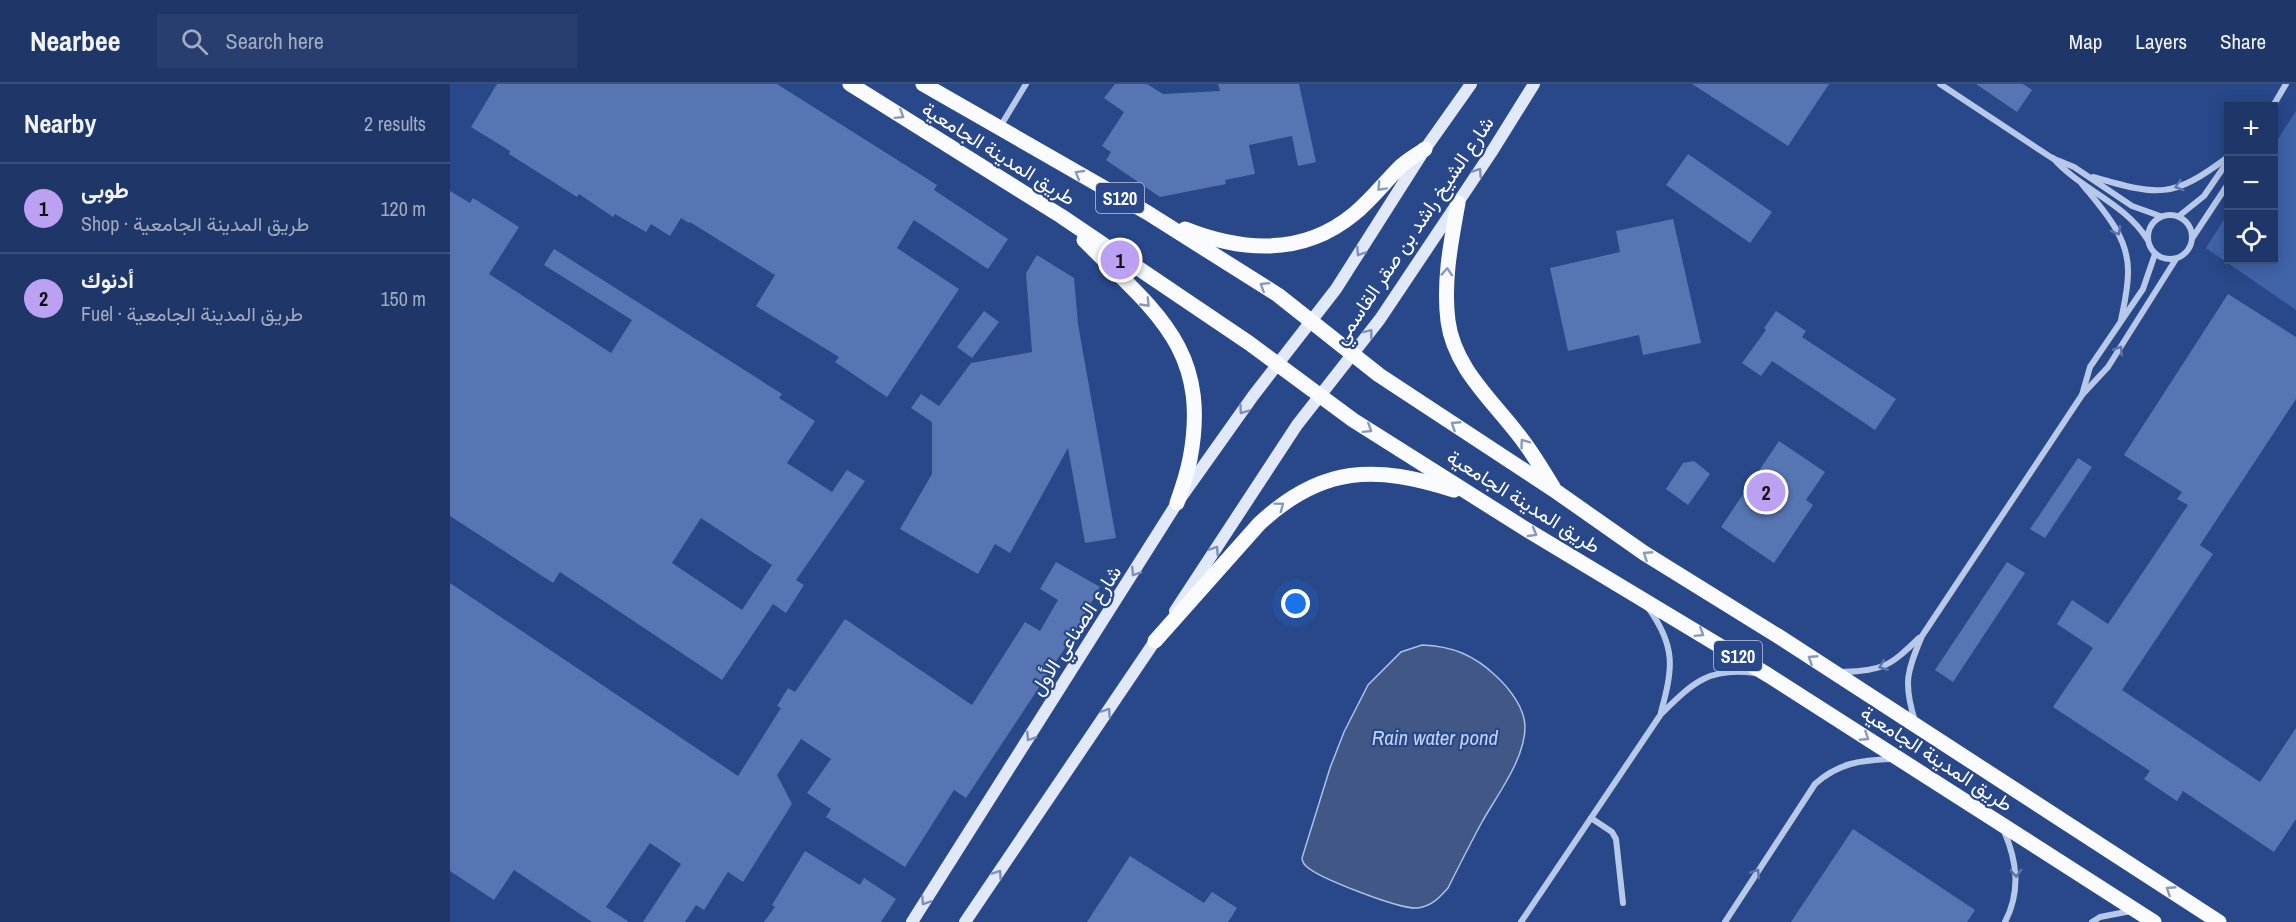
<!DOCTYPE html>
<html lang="en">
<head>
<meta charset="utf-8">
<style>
  body { margin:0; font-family:"Archivo Narrow",Vazirmatn,sans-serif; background:#273e6e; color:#f1f3f6 }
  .controls { position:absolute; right:18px; top:18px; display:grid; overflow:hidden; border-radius:0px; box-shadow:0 3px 15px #0003 }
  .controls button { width:54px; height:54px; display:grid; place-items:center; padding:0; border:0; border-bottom:2px solid #3c507c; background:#1f3668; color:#f1f3f6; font:30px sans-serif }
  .you { position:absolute; left:846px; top:520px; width:21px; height:21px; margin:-15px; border:4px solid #fff; border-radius:50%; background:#1a73e8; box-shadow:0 0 0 9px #1a73e833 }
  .badge { display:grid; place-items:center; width:39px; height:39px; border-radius:50%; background:#bca0f2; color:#111; font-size:20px; font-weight:700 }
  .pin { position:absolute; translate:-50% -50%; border:3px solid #fff; box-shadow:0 2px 6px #0006 }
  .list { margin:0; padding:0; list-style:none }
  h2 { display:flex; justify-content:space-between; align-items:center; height:78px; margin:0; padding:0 24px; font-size:26px }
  h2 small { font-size:20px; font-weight:400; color:#a1abc0 }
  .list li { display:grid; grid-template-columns:39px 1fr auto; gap:18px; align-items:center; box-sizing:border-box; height:90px; padding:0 24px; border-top:2px solid #3c507c }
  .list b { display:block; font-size:22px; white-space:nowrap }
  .list p { margin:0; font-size:20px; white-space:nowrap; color:#a1abc0 }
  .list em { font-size:20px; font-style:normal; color:#a1abc0 }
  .icon { flex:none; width:33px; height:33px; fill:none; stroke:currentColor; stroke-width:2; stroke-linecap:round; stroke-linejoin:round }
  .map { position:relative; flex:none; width:1846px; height:838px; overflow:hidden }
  header { display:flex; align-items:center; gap:36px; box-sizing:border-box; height:84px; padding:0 30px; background:#1f3668; border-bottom:2px solid #3c507c }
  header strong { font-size:28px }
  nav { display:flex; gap:33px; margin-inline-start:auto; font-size:21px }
  .search { width:420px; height:54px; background:#273e6e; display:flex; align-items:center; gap:15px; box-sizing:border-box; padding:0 21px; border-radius:0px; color:#a1abc0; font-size:22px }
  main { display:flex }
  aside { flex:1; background:#1f3668 }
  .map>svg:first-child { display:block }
  .green { fill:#4163a8 }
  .water { fill:#415887; stroke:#abc1e9; stroke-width:1.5 }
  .building { fill:#5675b2; fill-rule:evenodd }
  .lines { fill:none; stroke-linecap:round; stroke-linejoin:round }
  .street { stroke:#b7c8e9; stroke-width:6 }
  .secondary { stroke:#e1e8f8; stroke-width:12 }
  .primary { stroke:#f9fbfe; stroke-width:15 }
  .oneway { stroke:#8799be }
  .oneway2 { stroke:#7c90bc }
  .oneway3 { stroke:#5b75ab }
  .labels { text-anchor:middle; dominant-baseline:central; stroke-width:4.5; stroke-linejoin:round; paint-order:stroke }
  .shield { fill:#29488a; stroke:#bfc8dc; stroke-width:1.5 }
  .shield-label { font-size:18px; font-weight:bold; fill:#fff }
  .street-label { font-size:20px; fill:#fff; stroke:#29488a }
  .water-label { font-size:21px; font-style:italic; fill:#c2d2f0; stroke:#29488a }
</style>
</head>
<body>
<header>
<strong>Nearbee</strong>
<div class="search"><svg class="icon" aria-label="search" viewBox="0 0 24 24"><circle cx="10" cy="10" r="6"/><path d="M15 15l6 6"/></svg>Search here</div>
<nav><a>Map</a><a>Layers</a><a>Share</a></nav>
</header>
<main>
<aside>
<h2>Nearby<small>2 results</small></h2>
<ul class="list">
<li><span class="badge">1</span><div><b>طوبى</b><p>Shop · طريق المدينة الجامعية</p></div><em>120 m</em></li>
<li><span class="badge">2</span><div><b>أدنوك</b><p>Fuel · طريق المدينة الجامعية</p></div><em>150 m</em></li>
</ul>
</aside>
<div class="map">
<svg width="1846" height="838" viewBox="0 0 1846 838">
  <rect width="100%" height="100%" fill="#29488a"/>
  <!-- green -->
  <path class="green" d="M1846,27V226L1756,164L1778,129V176H1824V61Z"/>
  <!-- water -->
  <path class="water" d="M972,561C1002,562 1024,571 1046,592C1059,604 1075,624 1075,643C1075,675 1047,711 1032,738C1020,760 1009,782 998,804C989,814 982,822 968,824C951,826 868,794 856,782C854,781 852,776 852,774L880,684L894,648L918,601L951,568Z"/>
  <!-- building -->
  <g class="building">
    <path d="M47,0H327L487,101L484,106L558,155L538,185L464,136L447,164L509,205L437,313L385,278L389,273L306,222L325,191L240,138L239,139L231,134L220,152L201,140L196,148L165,130L163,133L129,110L127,113L59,70L60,67L21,43Z"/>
    <path d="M665,0H697L713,10L770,7L768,0H849L866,78L848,82L842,52L799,61L805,90L775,96L776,100L710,113L656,76L661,68L652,62L674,28L654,14Z"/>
    <path d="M1242,0H1379L1338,62Z"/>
    <path d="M1526,0H1573L1582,6L1567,28Z"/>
    <path d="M1238,70L1322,128L1300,159L1216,101Z"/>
    <path d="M0,107L20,119L23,114L69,143L39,190L161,269L182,236L94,181L104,165L332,310L329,314L365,337L337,379L382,408L397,386L415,397L346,496L354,501L336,529L323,520L272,596L110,488L103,499L0,432ZM251,434L322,481L292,526L222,479Z"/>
    <path d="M1223,135L1251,259L1193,271L1189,251L1118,267L1100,184L1170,168L1166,147Z"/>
    <path d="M587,171L624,194L628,240L666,454L635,459L618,364L560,469L545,460L528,490L450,445L482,390V338L461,324L471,310L489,322L521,279L582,268L576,189Z"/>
    <path d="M1778,210L1846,253V315L1750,461L1763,470L1672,606L1810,698L1846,644V735L1824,768L1733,707L1727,717L1694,695L1700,687L1603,623L1643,564L1607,540L1622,516L1658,540L1738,421L1727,415L1732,408L1674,371Z"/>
    <path d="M534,227L549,238L522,274L507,263Z"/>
    <path d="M1326,227L1356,247L1352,253L1446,315L1425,346L1322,277L1311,292L1292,279L1316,246L1314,244Z"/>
    <path d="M1329,357L1375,388L1356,416L1363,421L1324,479L1271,443Z"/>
    <path d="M1628,374L1642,383L1595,454L1580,445Z"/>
    <path d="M1244,377L1260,390L1238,421L1216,405L1233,379Z"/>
    <path d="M606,478L650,503L621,555L516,714L504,706L455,783L376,733L381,725L357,709L381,675L351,655L327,691L342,720L293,798L278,788L254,826L246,821L235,838H193L231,780L200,759L156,823L179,838H142L64,786L44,816L0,787V499L288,692L331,624L327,622L338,604L345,608L395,535L522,621L575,538L590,547L608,516L590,505Z"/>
    <path d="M1557,478L1575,489L1503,598L1485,586Z"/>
    <path d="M1403,745L1525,826L1517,838H1341Z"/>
    <path d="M355,767L410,801L414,794L446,815L431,838H314L325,823L322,821Z"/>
    <path d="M680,772L754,819L762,808L787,824L778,838H637Z"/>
  </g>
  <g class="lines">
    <!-- street -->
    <g class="street">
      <path d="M1490,0L1602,74L1624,83L1682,122L1710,132"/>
      <path d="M1823,22L1836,0"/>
      <path d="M550,43L576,0"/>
      <path d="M1603,74C1630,105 1675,119 1697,155"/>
      <path d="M1643,93C1709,112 1722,115 1778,73"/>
      <path d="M1632,100C1654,127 1679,153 1678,189C1678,205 1674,221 1671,236"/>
      <circle cx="1720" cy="153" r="22"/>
      <path d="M1729,132L1754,112L1778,77"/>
      <path d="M1743,153L1778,100"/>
      <path d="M1632,311L1640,283L1693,205L1705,170"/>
      <path d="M1199,525C1226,563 1223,584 1211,628"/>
      <path d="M1392,588C1434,586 1439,583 1469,554"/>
      <path d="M1465,637C1453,599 1457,587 1472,552L1632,311L1658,283L1726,175"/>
      <path d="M1141,734L1162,748L1166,755L1173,819"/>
      <path d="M1554,747C1567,777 1571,807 1555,838"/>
      <path d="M1071,838L1211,630C1243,599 1258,583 1305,589"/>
      <path d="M1275,838L1365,700C1388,679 1411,676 1442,675"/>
      <path d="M1642,838L1650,833L1681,827"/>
    </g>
    <!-- secondary -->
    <g class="secondary">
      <path d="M725,527L847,341L930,235L1041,69L1084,0"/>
      <path d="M462,838L727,419L803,312L886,205L975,65L1021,0"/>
      <path d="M515,838L709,551"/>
    </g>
    <!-- primary -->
    <g class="primary">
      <path d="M400,0L611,132L799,259L903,336L1074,444L1318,591L1704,838"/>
      <path d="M473,0L698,129L828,211L929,291L1107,408L1194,469L1328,552L1769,838"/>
      <path d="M1008,119C1001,158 993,197 998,237C1004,283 1041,315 1067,349C1081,366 1092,385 1103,403"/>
      <path d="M735,145C793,168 853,172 904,130C921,116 934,99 949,84C957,76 967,71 975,65"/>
      <path d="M634,156C704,227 761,264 740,375C737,390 732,405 727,419"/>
      <path d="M705,557L809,440C872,381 926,381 1004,406"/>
    </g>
  </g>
  <!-- one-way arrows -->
  <defs><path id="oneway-chevron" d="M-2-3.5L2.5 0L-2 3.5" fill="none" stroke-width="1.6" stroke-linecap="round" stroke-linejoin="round" transform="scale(1.5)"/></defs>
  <g class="oneway">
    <use href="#oneway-chevron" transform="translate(450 31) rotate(32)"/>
    <use href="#oneway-chevron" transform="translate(629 90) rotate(-150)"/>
    <use href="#oneway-chevron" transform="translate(931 103) rotate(133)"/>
    <use href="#oneway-chevron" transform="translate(997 188) rotate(-86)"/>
    <use href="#oneway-chevron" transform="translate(814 202) rotate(-148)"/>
    <use href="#oneway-chevron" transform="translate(696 219) rotate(46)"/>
    <use href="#oneway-chevron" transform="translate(1005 341) rotate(-147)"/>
    <use href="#oneway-chevron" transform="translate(918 345) rotate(32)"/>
    <use href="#oneway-chevron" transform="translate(1074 359) rotate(-126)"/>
    <use href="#oneway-chevron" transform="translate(830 422) rotate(-37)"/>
    <use href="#oneway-chevron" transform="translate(1083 449) rotate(30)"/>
    <use href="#oneway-chevron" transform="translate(1197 471) rotate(-147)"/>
    <use href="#oneway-chevron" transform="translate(1250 549) rotate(32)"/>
    <use href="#oneway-chevron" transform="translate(1362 575) rotate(-147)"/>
    <use href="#oneway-chevron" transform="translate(1415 653) rotate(33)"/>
    <use href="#oneway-chevron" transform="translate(1720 806) rotate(-147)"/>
  </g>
  <g class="oneway2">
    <use href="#oneway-chevron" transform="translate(1028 88) rotate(-56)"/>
    <use href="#oneway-chevron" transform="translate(910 168) rotate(123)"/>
    <use href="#oneway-chevron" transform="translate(919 249) rotate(-52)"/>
    <use href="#oneway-chevron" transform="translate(793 326) rotate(125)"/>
    <use href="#oneway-chevron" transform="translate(765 466) rotate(-57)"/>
    <use href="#oneway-chevron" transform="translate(685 488) rotate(123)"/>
    <use href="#oneway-chevron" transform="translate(657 628) rotate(-56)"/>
    <use href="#oneway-chevron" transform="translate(580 653) rotate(123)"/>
    <use href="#oneway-chevron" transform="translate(548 790) rotate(-56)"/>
    <use href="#oneway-chevron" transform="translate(475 817) rotate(123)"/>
  </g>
  <g class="oneway3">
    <use href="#oneway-chevron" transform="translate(1729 102) rotate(163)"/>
    <use href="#oneway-chevron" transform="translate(1667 147) rotate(61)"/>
    <use href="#oneway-chevron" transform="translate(1669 266) rotate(-57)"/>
    <use href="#oneway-chevron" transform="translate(1433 582) rotate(158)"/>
    <use href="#oneway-chevron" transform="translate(1306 789) rotate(-57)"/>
    <use href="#oneway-chevron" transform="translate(1566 789) rotate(87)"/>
  </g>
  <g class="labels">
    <!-- shield labels -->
    <g class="shield">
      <rect x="646" y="99" width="48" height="30" rx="4.5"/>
      <rect x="1264" y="557" width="48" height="30" rx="4.5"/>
    </g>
    <g class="shield-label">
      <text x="670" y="114">S120</text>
      <text x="1288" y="572">S120</text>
    </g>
    <!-- street labels -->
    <g class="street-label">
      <text transform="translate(549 69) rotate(32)">طريق المدينة الجامعية</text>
      <text transform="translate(963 146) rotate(-56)">شارع الشيخ راشد بن صقر القاسمي</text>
      <text transform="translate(1074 417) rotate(32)">طريق المدينة الجامعية</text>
      <text transform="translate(625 546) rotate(-57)">شارع الصناعي الأول</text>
      <text transform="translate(1487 674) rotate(33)">طريق المدينة الجامعية</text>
    </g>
    <!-- water labels -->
    <g class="water-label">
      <text x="985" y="653">Rain water pond</text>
    </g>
  </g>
</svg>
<div class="controls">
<button>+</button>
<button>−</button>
<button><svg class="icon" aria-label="locate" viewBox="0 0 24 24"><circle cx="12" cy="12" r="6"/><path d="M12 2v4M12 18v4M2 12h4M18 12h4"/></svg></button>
</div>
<div class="you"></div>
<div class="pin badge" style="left:670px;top:176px">1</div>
<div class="pin badge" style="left:1316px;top:408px">2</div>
</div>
</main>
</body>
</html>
